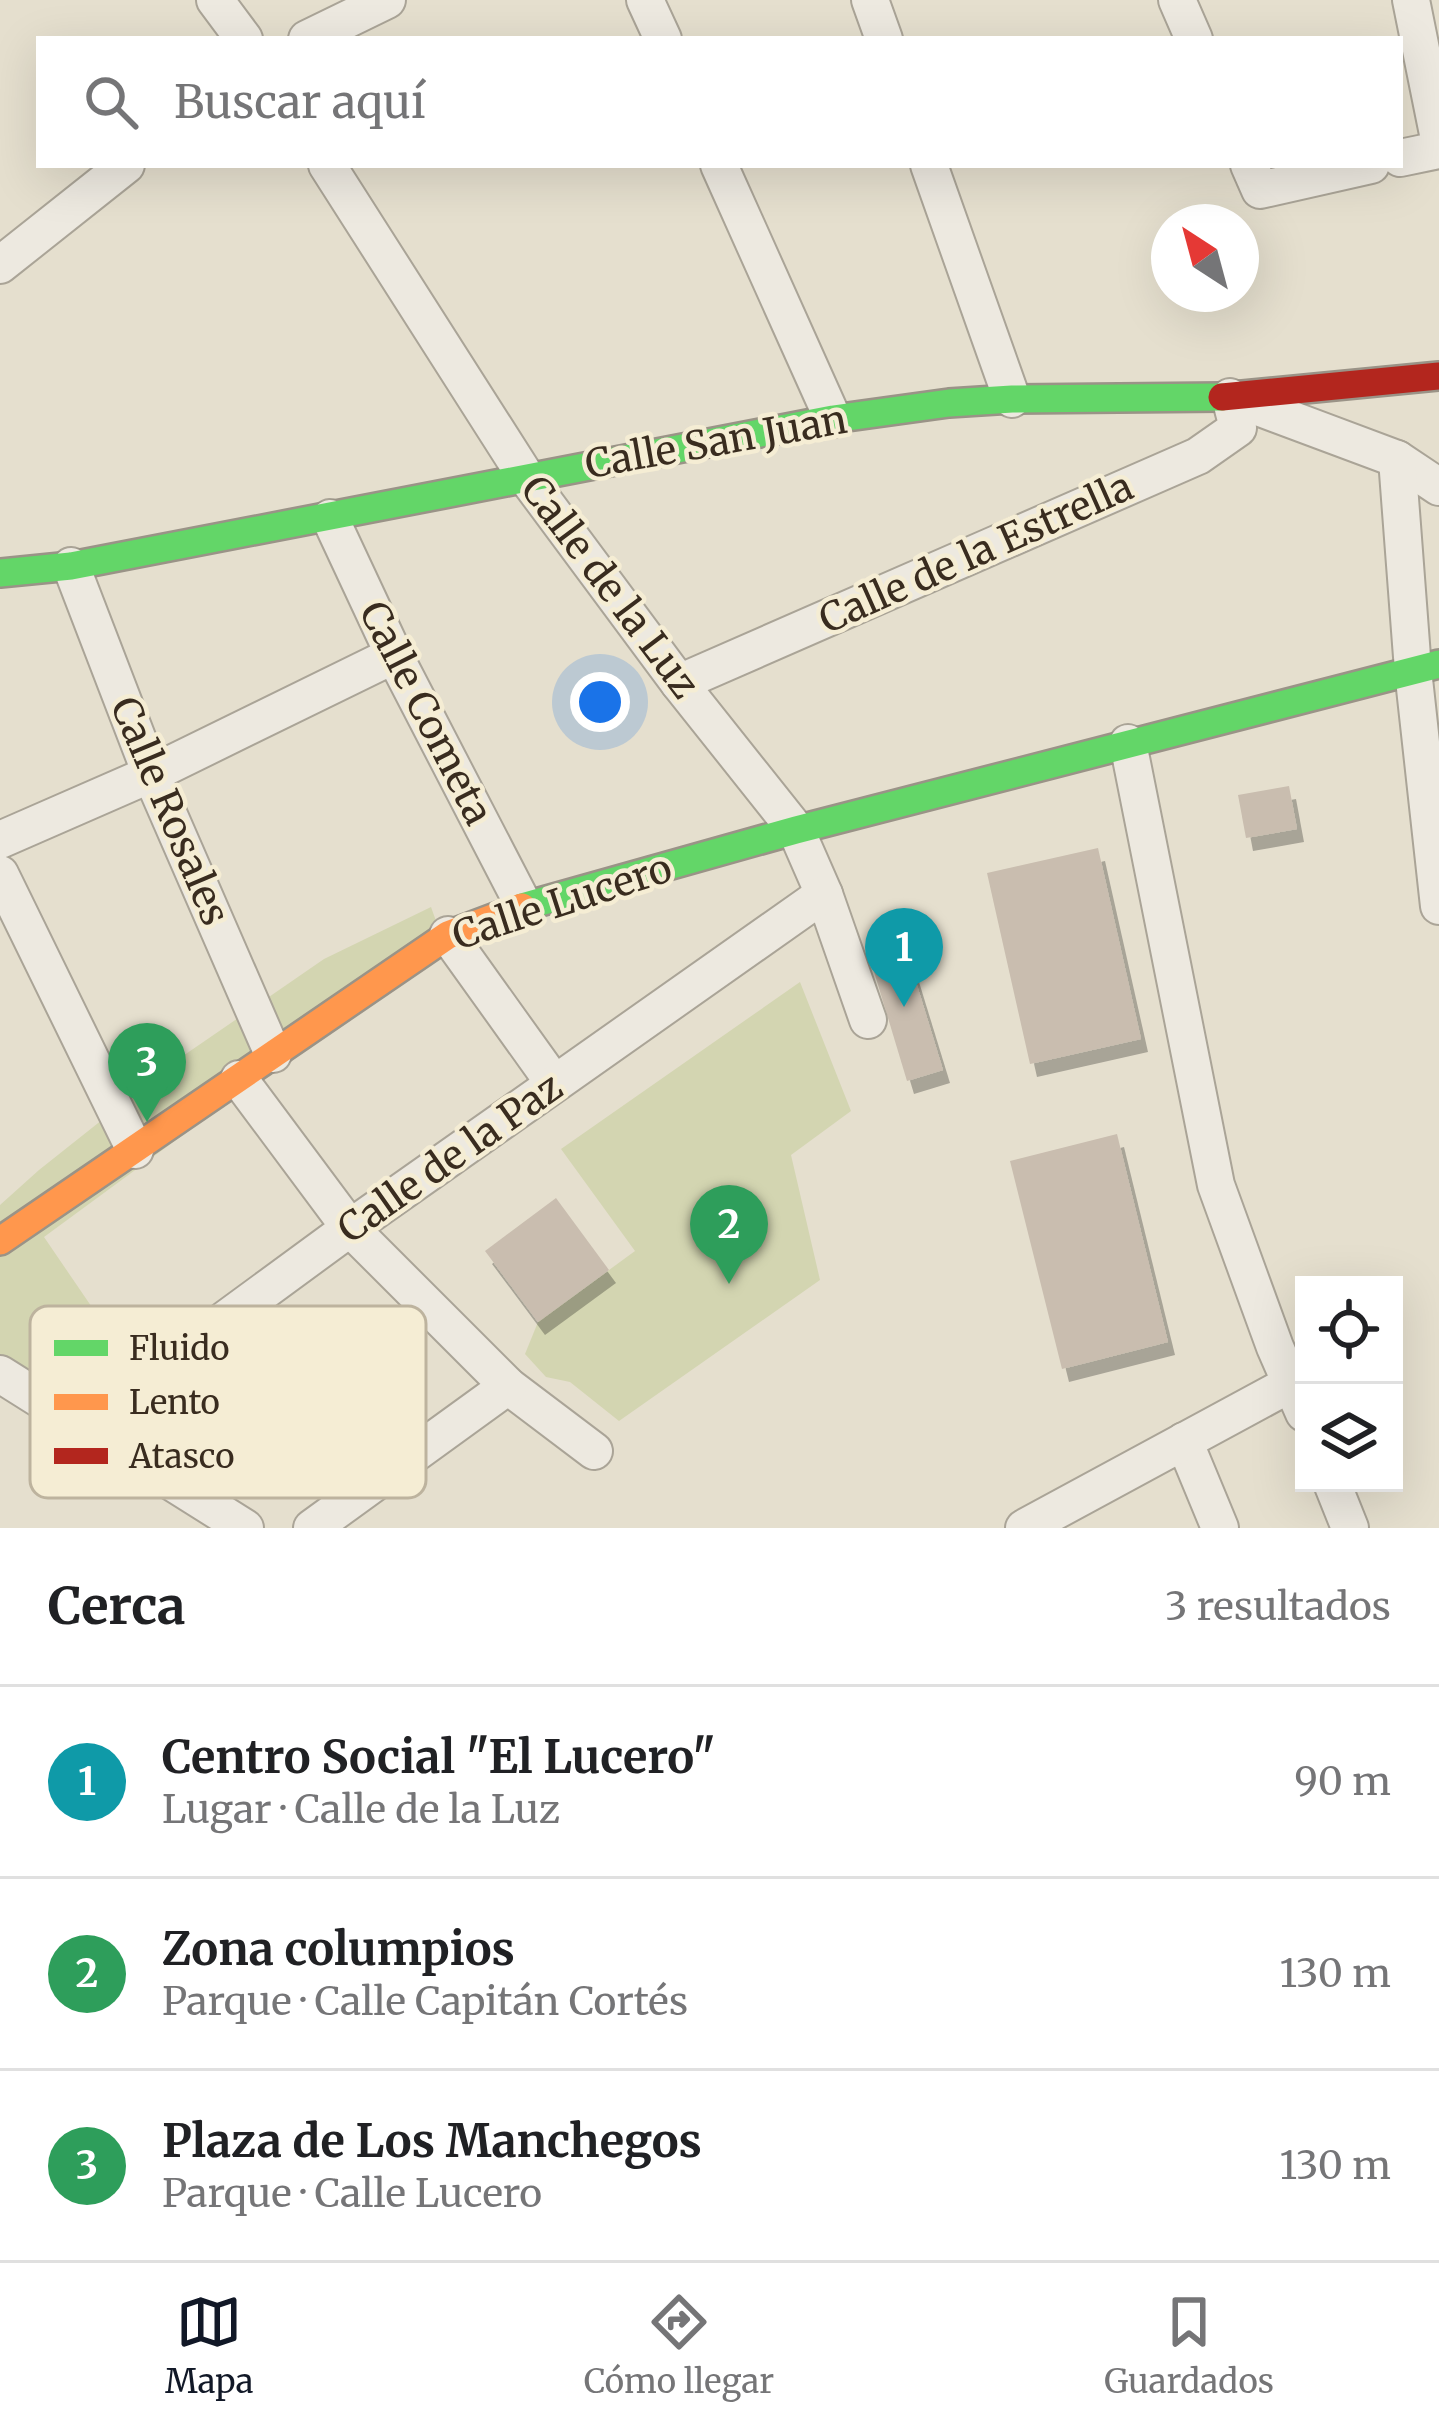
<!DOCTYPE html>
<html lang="es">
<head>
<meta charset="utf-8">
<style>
  body { margin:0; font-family:Merriweather,serif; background:#f6f6f6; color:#202124 }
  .controls { position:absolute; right:36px; bottom:36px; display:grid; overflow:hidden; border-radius:0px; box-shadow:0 12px 48px #0002 }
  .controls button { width:108px; height:108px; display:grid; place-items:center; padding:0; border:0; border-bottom:3px solid #e0e0e0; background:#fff; color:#202124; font:60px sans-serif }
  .compass { position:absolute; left:1151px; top:204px; width:108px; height:108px; border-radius:50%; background:#fff; box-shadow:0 12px 48px #0002; rotate:324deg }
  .you { position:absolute; left:600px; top:702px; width:42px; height:42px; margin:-30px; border:9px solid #fff; border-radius:50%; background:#1a73e8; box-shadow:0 0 0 18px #1a73e833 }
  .badge { display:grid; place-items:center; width:78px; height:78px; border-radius:50%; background:#111827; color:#fff; font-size:39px; font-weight:700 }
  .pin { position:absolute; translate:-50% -99px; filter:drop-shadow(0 3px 6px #0008) }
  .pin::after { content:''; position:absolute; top:63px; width:42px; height:36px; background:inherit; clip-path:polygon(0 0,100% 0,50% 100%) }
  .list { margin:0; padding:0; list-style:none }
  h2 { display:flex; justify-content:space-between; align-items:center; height:156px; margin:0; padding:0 48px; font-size:51px }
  h2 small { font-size:39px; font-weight:400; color:#757577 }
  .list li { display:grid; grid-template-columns:78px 1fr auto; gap:36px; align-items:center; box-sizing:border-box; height:192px; padding:0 48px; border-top:3px solid #e0e0e0 }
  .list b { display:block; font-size:45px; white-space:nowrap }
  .list p { margin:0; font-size:39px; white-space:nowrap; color:#757577 }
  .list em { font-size:39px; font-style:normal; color:#757577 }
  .icon { flex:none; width:66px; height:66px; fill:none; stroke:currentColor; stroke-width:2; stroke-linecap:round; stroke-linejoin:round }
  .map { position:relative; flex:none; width:1439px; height:1528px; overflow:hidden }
  .search { position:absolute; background:#fff; box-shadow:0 12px 48px #0002; left:36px; right:36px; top:36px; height:132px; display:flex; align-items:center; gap:30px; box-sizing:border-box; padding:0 42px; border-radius:0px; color:#757577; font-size:45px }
  .sheet { height:732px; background:#fff }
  nav { display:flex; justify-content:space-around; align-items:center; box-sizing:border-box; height:168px; border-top:3px solid #e0e0e0; background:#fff; font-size:33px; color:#757577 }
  nav a { display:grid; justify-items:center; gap:6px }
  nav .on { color:#111827 }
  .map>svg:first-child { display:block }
  .green { fill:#d3d5b1 }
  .building { fill:#c9bdaf; filter:url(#shadow) }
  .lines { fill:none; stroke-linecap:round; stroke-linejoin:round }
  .street-casing { stroke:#aaa497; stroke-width:40 }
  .fast-casing { stroke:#9a9387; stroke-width:32 }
  .slow-casing { stroke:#9a9387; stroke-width:32 }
  .jam-casing { stroke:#9a9387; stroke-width:32 }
  .street { stroke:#ede9e0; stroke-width:36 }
  .fast { stroke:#63d668; stroke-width:27 }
  .slow { stroke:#ff974d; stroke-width:27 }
  .jam { stroke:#b3261e; stroke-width:27 }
  .labels { text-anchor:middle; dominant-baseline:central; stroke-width:9; stroke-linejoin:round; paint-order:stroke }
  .street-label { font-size:39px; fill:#392c1f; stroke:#f5edd4 }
  .key { fill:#f5edd4; stroke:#bdb39e; stroke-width:3 }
  .key-label { font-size:33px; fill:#392c1f }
</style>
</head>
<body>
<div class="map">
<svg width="1439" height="1528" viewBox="0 0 1439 1528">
  <defs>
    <filter id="shadow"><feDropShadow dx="7" dy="13" stdDeviation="0" flood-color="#0004"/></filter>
  </defs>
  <rect width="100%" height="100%" fill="#e5dfce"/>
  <!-- green -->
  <g class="green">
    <path d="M431,907L444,943L44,1237L130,1363L77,1404L0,1356V1205L39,1170L180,1058L324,959Z"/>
    <path d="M800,982L851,1111L791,1155L820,1280L619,1421L570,1382L546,1377L525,1354L538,1322L635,1251L561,1149Z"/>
  </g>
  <!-- building -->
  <g class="building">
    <path d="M1289,786L1297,829L1246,838L1238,795Z"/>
    <path d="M1098,848L1141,1039L1030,1064L987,873Z"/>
    <path d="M901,933L943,1070L907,1081L866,945Z"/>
    <path d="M1117,1134L1168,1342L1062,1369L1010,1161Z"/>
    <path d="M556,1198L609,1270L538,1322L485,1251Z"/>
  </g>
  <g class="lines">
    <defs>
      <g id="street">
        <path d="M215,0L244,39"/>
        <path d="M645,0L663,39"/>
        <path d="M870,0L884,39"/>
        <path d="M1177,0L1194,39"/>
        <path d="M1411,0L1439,139"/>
        <path d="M307,39L387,0"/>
        <path d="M1400,158L1439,150"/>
        <path d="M327,165L526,477L679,683L796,830L824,894L868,1020"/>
        <path d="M719,165L833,419"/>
        <path d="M929,165L1012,399"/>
        <path d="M1249,165L1260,190L1371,165"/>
        <path d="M0,265L126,165"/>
        <path d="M1239,400L1397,459L1439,487"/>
        <path d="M1397,459L1413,670L1439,906"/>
        <path d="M330,518L394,655L524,906"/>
        <path d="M71,566L151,774L273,1054"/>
        <path d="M679,683L1198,456L1238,428L1230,397"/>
        <path d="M1128,743L1216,1185L1275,1347L1304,1413"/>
        <path d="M0,840L151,774L394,655"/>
        <path d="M0,874L135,1150"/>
        <path d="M448,935L554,1083"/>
        <path d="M239,1079L350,1228L508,1386L594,1451"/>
        <path d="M0,1374L245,1528"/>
        <path d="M80,1426L350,1228L824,894"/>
        <path d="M1184,1441L1220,1528"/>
        <path d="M1332,1483L1350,1528"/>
        <path d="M312,1528L508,1386"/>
        <path d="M1024,1528L1292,1383"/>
      </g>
      <g id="fast">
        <path d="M0,573L71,566L833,419L949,403L1012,399L1222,397"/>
        <path d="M522,907L796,830L1439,664"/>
      </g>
      <path id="slow" d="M0,1241L448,935L522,907"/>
      <path id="jam" d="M1222,397L1439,376"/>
    </defs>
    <!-- street casing -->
    <use href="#street" class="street-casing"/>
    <!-- fast casing -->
    <use href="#fast" class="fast-casing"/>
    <!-- slow casing -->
    <use href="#slow" class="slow-casing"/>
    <!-- jam casing -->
    <use href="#jam" class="jam-casing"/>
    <!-- street -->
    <use href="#street" class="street"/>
    <!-- fast -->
    <use href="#fast" class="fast"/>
    <!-- slow -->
    <use href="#slow" class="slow"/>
    <!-- jam -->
    <use href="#jam" class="jam"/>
  </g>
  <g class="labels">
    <!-- street labels -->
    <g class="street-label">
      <text transform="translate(716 442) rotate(-10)">Calle San Juan</text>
      <text transform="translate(976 553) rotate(-24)">Calle de la Estrella</text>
      <text transform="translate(610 587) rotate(53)">Calle de la Luz</text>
      <text transform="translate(426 713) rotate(63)">Calle Cometa</text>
      <text transform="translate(170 811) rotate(67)">Calle Rosales</text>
      <text transform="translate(562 902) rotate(-18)">Calle Lucero</text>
      <text transform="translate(450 1158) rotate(-35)">Calle de la Paz</text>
    </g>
  </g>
  <!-- legend -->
  <rect x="30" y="1306" width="396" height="192" rx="18" class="key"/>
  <rect x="54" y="1340" width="54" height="16" fill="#63d668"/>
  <rect x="54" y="1394" width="54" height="16" fill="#ff974d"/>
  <rect x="54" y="1448" width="54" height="16" fill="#b3261e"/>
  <g class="key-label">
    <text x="129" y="1360">Fluido</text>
    <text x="129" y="1414">Lento</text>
    <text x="129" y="1468">Atasco</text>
  </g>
</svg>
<div class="controls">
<button><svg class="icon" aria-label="locate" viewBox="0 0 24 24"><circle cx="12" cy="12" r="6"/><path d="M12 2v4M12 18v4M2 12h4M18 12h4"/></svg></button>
<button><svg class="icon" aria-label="layers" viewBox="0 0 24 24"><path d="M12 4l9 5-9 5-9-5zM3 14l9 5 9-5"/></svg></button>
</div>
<svg class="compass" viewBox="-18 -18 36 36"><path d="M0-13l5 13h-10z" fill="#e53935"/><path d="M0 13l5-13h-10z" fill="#757577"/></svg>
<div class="you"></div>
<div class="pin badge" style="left:904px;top:1007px;background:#0f9aa8">1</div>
<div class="pin badge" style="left:729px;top:1284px;background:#2e9e5b">2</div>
<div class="pin badge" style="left:147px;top:1122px;background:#2e9e5b">3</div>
<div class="search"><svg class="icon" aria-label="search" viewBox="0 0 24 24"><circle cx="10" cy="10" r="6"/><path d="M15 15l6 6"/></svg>Buscar aquí</div>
</div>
<section class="sheet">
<h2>Cerca<small>3 resultados</small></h2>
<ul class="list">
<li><span class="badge" style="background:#0f9aa8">1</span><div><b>Centro Social &quot;El Lucero&quot;</b><p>Lugar · Calle de la Luz</p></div><em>90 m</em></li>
<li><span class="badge" style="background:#2e9e5b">2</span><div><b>Zona columpios</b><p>Parque · Calle Capitán Cortés</p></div><em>130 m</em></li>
<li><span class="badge" style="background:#2e9e5b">3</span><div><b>Plaza de Los Manchegos</b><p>Parque · Calle Lucero</p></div><em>130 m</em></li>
</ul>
</section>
<nav>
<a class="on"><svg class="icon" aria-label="map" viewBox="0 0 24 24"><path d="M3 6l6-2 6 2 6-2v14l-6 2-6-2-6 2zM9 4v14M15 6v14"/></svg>Mapa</a>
<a><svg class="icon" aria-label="directions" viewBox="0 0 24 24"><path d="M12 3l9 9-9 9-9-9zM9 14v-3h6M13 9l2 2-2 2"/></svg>Cómo llegar</a>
<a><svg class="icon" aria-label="saved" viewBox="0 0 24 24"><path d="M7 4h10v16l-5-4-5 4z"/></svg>Guardados</a>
</nav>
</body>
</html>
